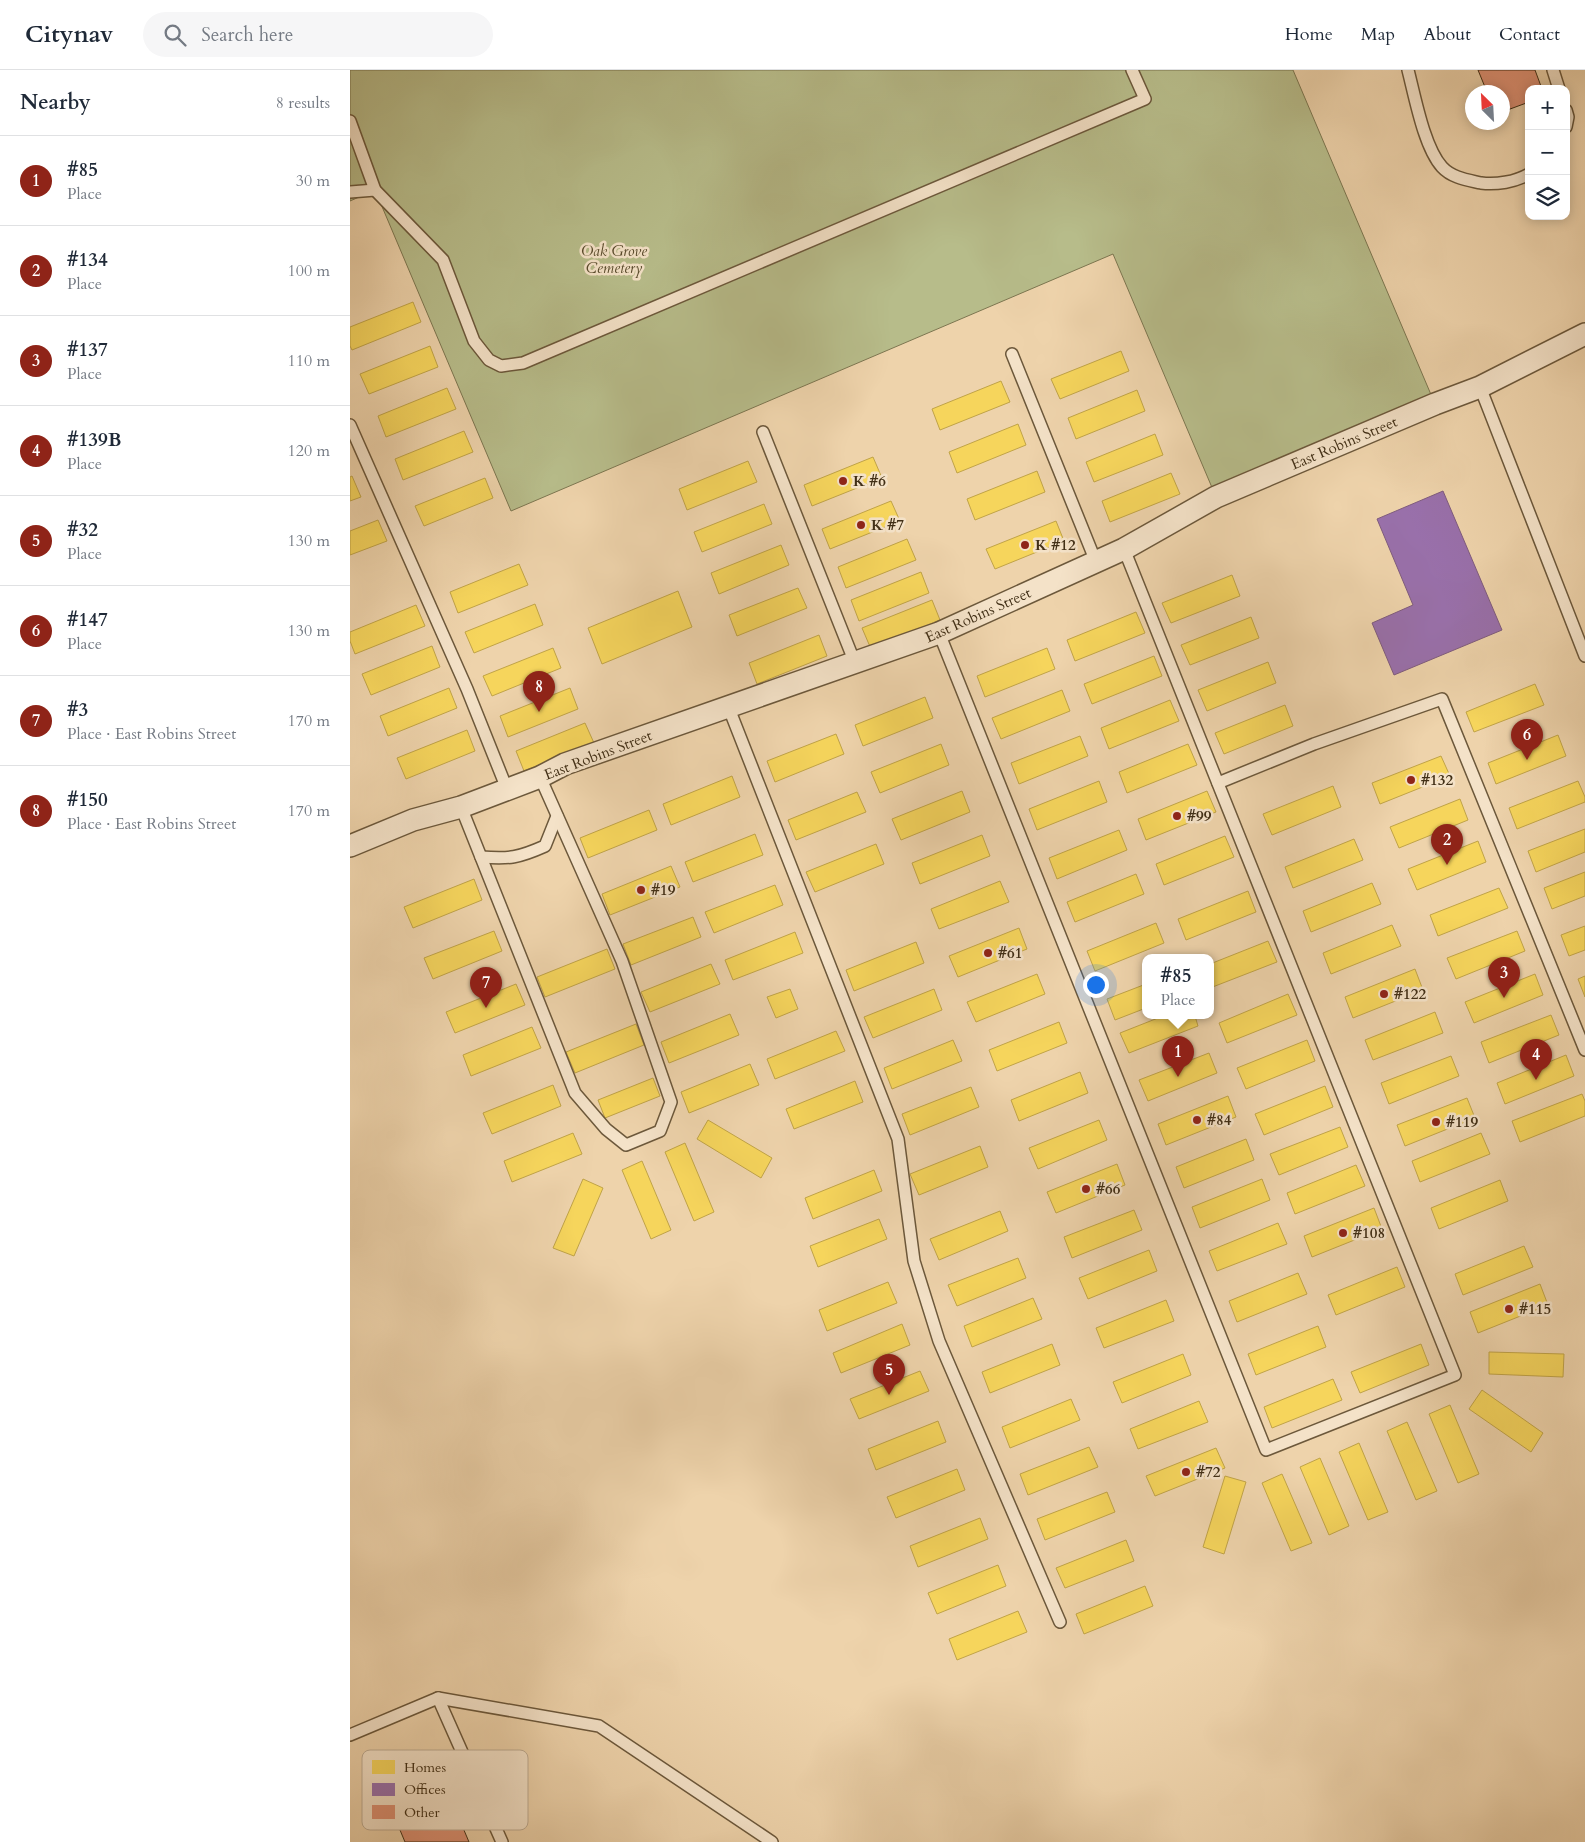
<!DOCTYPE html>
<html lang="en">
<head>
<meta charset="utf-8">
<style>
  body { margin:0; font-family:Cardo,serif; background:#f6f6f7; color:#1f2937 }
  .controls { position:absolute; right:15px; top:15px; display:grid; overflow:hidden; border-radius:10px; box-shadow:0 2px 12px #0003 }
  .controls button { width:45px; height:45px; display:grid; place-items:center; padding:0; border:0; border-bottom:1px solid #e0e1e3; background:#fff; color:#1f2937; font:25px sans-serif }
  .compass { position:absolute; left:1115px; top:15px; width:45px; height:45px; border-radius:50%; background:#fff; box-shadow:0 2px 12px #0003; rotate:336deg }
  .you { position:absolute; left:745px; top:914px; width:18px; height:18px; margin:-12px; border:4px solid #fff; border-radius:50%; background:#1a73e8; box-shadow:0 0 0 8px #1a73e833 }
  .badge { display:grid; place-items:center; width:32px; height:32px; border-radius:50%; background:#8f2418; color:#fff; font-size:16px; font-weight:700 }
  .pin { position:absolute; translate:-50% -41px; filter:drop-shadow(0 1px 2px #0008) }
  .pin::after { content:''; position:absolute; top:26px; width:18px; height:15px; background:inherit; clip-path:polygon(0 0,100% 0,50% 100%) }
  .popup { position:absolute; left:792px; top:884px; width:72px; height:65px; box-sizing:border-box; display:grid; place-content:center; border-radius:10px; background:#fff; filter:drop-shadow(0 1px 4px #0005); font-size:16px; white-space:nowrap; color:#747a83 }
  .popup b { font-size:19px; color:#1f2937 }
  .popup::after { content:''; position:absolute; left:50%; top:100%; margin-left:-10px; border:10px solid transparent; border-top-color:#fff }
  .list { margin:0; padding:0; list-style:none }
  h2 { display:flex; justify-content:space-between; align-items:center; height:65px; margin:0; padding:0 20px; font-size:21px }
  h2 small { font-size:16px; font-weight:400; color:#747a83 }
  .list li { display:grid; grid-template-columns:32px 1fr auto; gap:15px; align-items:center; box-sizing:border-box; height:90px; padding:0 20px; border-top:1px solid #e0e1e3 }
  .list b { display:block; font-size:19px; white-space:nowrap }
  .list p { margin:0; font-size:16px; white-space:nowrap; color:#747a83 }
  .list em { font-size:16px; font-style:normal; color:#747a83 }
  .icon { flex:none; width:28px; height:28px; fill:none; stroke:currentColor; stroke-width:2; stroke-linecap:round; stroke-linejoin:round }
  .map { position:relative; flex:none; width:1235px; height:1772px; overflow:hidden }
  header { display:flex; align-items:center; gap:30px; box-sizing:border-box; height:70px; padding:0 25px; background:#fff; border-bottom:1px solid #e0e1e3 }
  header strong { font-size:24px }
  nav { display:flex; gap:28px; margin-inline-start:auto; font-size:18px }
  .search { width:350px; height:45px; background:#f6f6f7; display:flex; align-items:center; gap:12px; box-sizing:border-box; padding:0 18px; border-radius:28px; color:#747a83; font-size:19px }
  main { display:flex }
  aside { flex:1; background:#fff }
  .map>svg:first-child { display:block }
  .green { fill:#b7bc8a; stroke:#7c7650 }
  .homes { fill:#f6d55c; stroke:#c0a347 }
  .offices { fill:#9970ab; stroke:#7f5c7e }
  .building { fill:#de9174; stroke:#412f16 }
  .lines { fill:none; stroke-linecap:round; stroke-linejoin:round }
  .lane-casing { stroke:#6c583b; stroke-width:14 }
  .street-casing { stroke:#6c583b; stroke-width:24 }
  .lane { stroke:#f4e2c8; stroke-width:11 }
  .street { stroke:#f4e2c8; stroke-width:21 }
  .poi-dot { fill:#8f2418; stroke:#f4e2c8; stroke-width:2 }
  .labels { text-anchor:middle; dominant-baseline:central; stroke-width:5; stroke-linejoin:round; paint-order:stroke }
  .park-label { font-size:15px; font-style:italic; fill:#594b2d; stroke:#f4e2c8 }
  .street-label { font-size:15px; fill:#412f16; stroke:#f4e2c8 }
  .poi-label { font-size:15px; font-weight:bold; fill:#412f16; stroke:#f4e2c8; text-anchor:start }
  .key { fill:#f4e2c8; stroke:#beac93; stroke-width:1 }
  .key-label { font-size:14px; fill:#412f16 }
</style>
</head>
<body>
<header>
<strong>Citynav</strong>
<div class="search"><svg class="icon" aria-label="search" viewBox="0 0 24 24"><circle cx="10" cy="10" r="6"/><path d="M15 15l6 6"/></svg>Search here</div>
<nav><a>Home</a><a>Map</a><a>About</a><a>Contact</a></nav>
</header>
<main>
<aside>
<h2>Nearby<small>8 results</small></h2>
<ul class="list">
<li><span class="badge">1</span><div><b>#85</b><p>Place</p></div><em>30 m</em></li>
<li><span class="badge">2</span><div><b>#134</b><p>Place</p></div><em>100 m</em></li>
<li><span class="badge">3</span><div><b>#137</b><p>Place</p></div><em>110 m</em></li>
<li><span class="badge">4</span><div><b>#139B</b><p>Place</p></div><em>120 m</em></li>
<li><span class="badge">5</span><div><b>#32</b><p>Place</p></div><em>130 m</em></li>
<li><span class="badge">6</span><div><b>#147</b><p>Place</p></div><em>130 m</em></li>
<li><span class="badge">7</span><div><b>#3</b><p>Place · East Robins Street</p></div><em>170 m</em></li>
<li><span class="badge">8</span><div><b>#150</b><p>Place · East Robins Street</p></div><em>170 m</em></li>
</ul>
</aside>
<div class="map">
<svg width="1235" height="1772" viewBox="0 0 1235 1772">
  <rect width="100%" height="100%" fill="#eed3ab"/>
  <filter id="stains"><feTurbulence type="fractalNoise" baseFrequency=".004" numOctaves="4"/><feColorMatrix values="0 0 0 0 .2 0 0 0 0 .09 0 0 0 0 .02 0 0 0 .5 -.17"/></filter>
  <radialGradient id="worn" r=".72"><stop offset=".6" stop-color="#630" stop-opacity="0"/><stop offset="1" stop-color="#630" stop-opacity=".3"/></radialGradient>
  <!-- green -->
  <path class="green" d="M0,0H943L1085,334L866,427L763,184L161,441L25,120L0,131Z"/>
  <!-- homes -->
  <g class="homes">
    <path d="M63,232L71,252L2,280L0,276V257Z"/>
    <path d="M80,276L88,297L19,324L10,304Z"/>
    <path d="M771,281L779,301L710,329L701,309Z"/>
    <path d="M651,311L660,332L590,360L582,339Z"/>
    <path d="M97,318L106,339L36,367L28,346Z"/>
    <path d="M787,320L795,341L726,369L718,348Z"/>
    <path d="M668,354L676,375L607,403L599,382Z"/>
    <path d="M114,361L123,382L53,410L45,389Z"/>
    <path d="M805,364L813,385L744,412L736,392Z"/>
    <path d="M523,387L532,408L462,436L454,415Z"/>
    <path d="M398,391L407,412L337,440L329,419Z"/>
    <path d="M687,401L695,422L625,450L617,429Z"/>
    <path d="M821,403L830,424L760,452L752,431Z"/>
    <path d="M2,406L11,427L0,431V407Z"/>
    <path d="M135,408L143,428L74,456L65,436Z"/>
    <path d="M541,431L550,451L480,479L472,459Z"/>
    <path d="M414,434L422,454L352,482L344,462Z"/>
    <path d="M28,450L37,471L0,485V461Z"/>
    <path d="M706,451L714,471L645,499L636,479Z"/>
    <path d="M557,469L566,490L496,518L488,497Z"/>
    <path d="M431,475L439,495L369,524L361,503Z"/>
    <path d="M169,494L178,515L108,543L100,522Z"/>
    <path d="M571,502L579,523L509,551L501,530Z"/>
    <path d="M882,505L890,526L821,553L812,533Z"/>
    <path d="M448,518L457,538L387,566L379,545Z"/>
    <path d="M328,521L342,557L252,594L238,558Z"/>
    <path d="M582,530L590,550L521,579L512,558Z"/>
    <path d="M185,534L193,555L124,583L115,562Z"/>
    <path d="M66,535L75,556L5,584L0,571V562Z"/>
    <path d="M786,542L795,563L725,591L717,570Z"/>
    <path d="M901,547L909,568L840,595L831,575Z"/>
    <path d="M469,565L477,586L407,614L399,593Z"/>
    <path d="M82,576L90,597L21,625L12,604Z"/>
    <path d="M203,578L211,598L142,626L133,606Z"/>
    <path d="M697,578L705,599L635,627L627,606Z"/>
    <path d="M804,586L812,606L742,634L734,614Z"/>
    <path d="M918,592L926,613L857,641L848,620Z"/>
    <path d="M1185,614L1194,635L1124,662L1116,642Z"/>
    <path d="M99,618L107,638L38,666L30,646Z"/>
    <path d="M220,618L228,639L158,667L150,646Z"/>
    <path d="M712,620L720,641L651,669L642,648Z"/>
    <path d="M575,627L583,648L513,676L505,655Z"/>
    <path d="M820,630L829,651L759,679L751,658Z"/>
    <path d="M935,635L943,656L874,684L865,663Z"/>
    <path d="M235,653L244,673L174,701L166,681Z"/>
    <path d="M117,660L125,681L56,709L47,688Z"/>
    <path d="M486,664L494,684L425,712L417,691Z"/>
    <path d="M1208,665L1216,686L1146,714L1138,693Z"/>
    <path d="M730,666L738,686L669,714L661,693Z"/>
    <path d="M591,674L599,695L530,723L521,702Z"/>
    <path d="M838,674L847,695L777,723L769,702Z"/>
    <path d="M1091,686L1100,706L1030,734L1022,713Z"/>
    <path d="M382,706L390,727L321,755L313,734Z"/>
    <path d="M749,711L757,732L687,760L679,739Z"/>
    <path d="M1228,711L1235,727V732L1167,759L1159,738Z"/>
    <path d="M983,716L991,737L922,765L913,744Z"/>
    <path d="M612,721L620,742L551,770L542,749Z"/>
    <path d="M857,721L866,742L796,770L788,749Z"/>
    <path d="M507,722L516,742L446,770L438,750Z"/>
    <path d="M1110,729L1118,750L1049,778L1040,757Z"/>
    <path d="M299,740L307,760L238,788L230,768Z"/>
    <path d="M1235,759V782L1186,802L1178,781Z"/>
    <path d="M769,760L777,780L707,809L699,788Z"/>
    <path d="M405,764L413,785L343,812L335,792Z"/>
    <path d="M632,765L640,786L570,814L562,793Z"/>
    <path d="M875,766L884,787L814,815L806,794Z"/>
    <path d="M1004,769L1013,790L943,818L935,797Z"/>
    <path d="M1128,771L1136,792L1067,820L1058,799Z"/>
    <path d="M526,774L534,794L465,822L456,802Z"/>
    <path d="M321,796L330,817L260,845L252,824Z"/>
    <path d="M1235,802V826L1202,839L1194,818Z"/>
    <path d="M786,804L794,824L725,852L717,832Z"/>
    <path d="M124,809L132,830L63,858L54,837Z"/>
    <path d="M650,811L659,832L589,859L581,839Z"/>
    <path d="M1022,813L1031,834L961,862L953,841Z"/>
    <path d="M425,815L433,835L364,863L355,842Z"/>
    <path d="M1149,818L1158,838L1088,866L1080,845Z"/>
    <path d="M898,821L906,842L836,870L828,849Z"/>
    <path d="M343,847L351,867L281,895L273,874Z"/>
    <path d="M806,853L814,873L745,901L737,881Z"/>
    <path d="M1042,855L1051,876L981,904L973,883Z"/>
    <path d="M1235,856V880L1219,886L1211,865Z"/>
    <path d="M669,858L677,879L608,907L599,886Z"/>
    <path d="M144,861L152,881L83,909L74,888Z"/>
    <path d="M1167,861L1175,881L1106,909L1097,888Z"/>
    <path d="M445,862L453,883L383,910L375,890Z"/>
    <path d="M918,871L927,892L860,918V894Z"/>
    <path d="M566,872L574,893L504,921L496,900Z"/>
    <path d="M257,879L265,899L195,927L187,907Z"/>
    <path d="M361,894L370,914L300,942L291,922Z"/>
    <path d="M1065,899L1073,920L1003,948L995,927Z"/>
    <path d="M687,904L695,924L626,952L617,932Z"/>
    <path d="M1185,904L1193,925L1124,953L1115,932Z"/>
    <path d="M1235,906V927L1228,909Z"/>
    <path d="M166,914L175,935L105,963L96,942Z"/>
    <path d="M796,914V938L765,950L757,929Z"/>
    <path d="M440,919L448,939L426,948L417,927Z"/>
    <path d="M584,919L592,940L523,968L514,947Z"/>
    <path d="M938,924L947,945L877,973L869,953Z"/>
    <path d="M1085,942L1093,963L1023,990L1015,970Z"/>
    <path d="M380,944L389,965L319,993L311,972Z"/>
    <path d="M1201,945L1209,965L1139,993L1131,972Z"/>
    <path d="M813,946H845L848,956L779,983L770,963Z"/>
    <path d="M709,952L717,973L647,1001L639,980Z"/>
    <path d="M286,954L294,975L225,1003L216,982Z"/>
    <path d="M182,957L191,978L121,1006L113,985Z"/>
    <path d="M486,961L495,981L425,1009L417,989Z"/>
    <path d="M603,970L612,991L542,1019L534,998Z"/>
    <path d="M957,970L965,991L896,1019L887,998Z"/>
    <path d="M859,983L867,1003L798,1031L789,1010Z"/>
    <path d="M1216,985L1224,1006L1155,1034L1147,1013Z"/>
    <path d="M1101,986L1109,1006L1039,1034L1031,1013Z"/>
    <path d="M400,994L409,1015L339,1043L331,1022Z"/>
    <path d="M730,1002L738,1023L669,1051L661,1030Z"/>
    <path d="M303,1008L310,1026L255,1048L248,1030Z"/>
    <path d="M505,1011L513,1032L444,1059L436,1039Z"/>
    <path d="M203,1015L211,1036L142,1064L133,1043Z"/>
    <path d="M975,1016L983,1037L914,1065L905,1044Z"/>
    <path d="M621,1017L629,1037L560,1065L552,1044Z"/>
    <path d="M1232,1024L1235,1031V1046L1170,1072L1162,1051Z"/>
    <path d="M878,1026L886,1047L816,1075L808,1054Z"/>
    <path d="M1117,1028L1125,1048L1055,1076L1047,1055Z"/>
    <path d="M358,1050L422,1088L411,1108L347,1069Z"/>
    <path d="M749,1050L757,1070L688,1099L679,1078Z"/>
    <path d="M990,1057L998,1077L929,1105L920,1084Z"/>
    <path d="M223,1063L232,1084L162,1112L154,1091Z"/>
    <path d="M1131,1063L1140,1084L1070,1112L1062,1091Z"/>
    <path d="M896,1069L904,1090L834,1118L826,1097Z"/>
    <path d="M335,1073L364,1142L344,1151L315,1082Z"/>
    <path d="M630,1076L638,1097L569,1125L560,1104Z"/>
    <path d="M292,1091L321,1160L301,1169L272,1100Z"/>
    <path d="M767,1094L775,1115L706,1143L697,1122Z"/>
    <path d="M1006,1095L1015,1116L945,1144L937,1123Z"/>
    <path d="M524,1100L532,1121L463,1149L455,1128Z"/>
    <path d="M233,1109L253,1118L224,1186L203,1178Z"/>
    <path d="M912,1109L920,1130L850,1158L842,1137Z"/>
    <path d="M1150,1110L1158,1131L1089,1159L1081,1138Z"/>
    <path d="M1024,1138L1032,1159L962,1187L954,1166Z"/>
    <path d="M784,1140L792,1160L722,1188L714,1167Z"/>
    <path d="M650,1141L658,1161L589,1190L580,1169Z"/>
    <path d="M529,1149L537,1169L468,1197L460,1176Z"/>
    <path d="M928,1153L937,1174L867,1201L859,1181Z"/>
    <path d="M1174,1176L1183,1197L1113,1225L1105,1204Z"/>
    <path d="M799,1180L807,1201L738,1229L729,1208Z"/>
    <path d="M668,1188L676,1208L607,1236L598,1215Z"/>
    <path d="M1047,1197L1055,1217L986,1245L978,1225Z"/>
    <path d="M948,1203L957,1224L887,1252L879,1231Z"/>
    <path d="M538,1212L547,1233L477,1261L469,1240Z"/>
    <path d="M1190,1214L1198,1235L1128,1263L1120,1242Z"/>
    <path d="M683,1228L692,1249L622,1277L614,1256Z"/>
    <path d="M816,1230L824,1251L754,1278L746,1258Z"/>
    <path d="M552,1254L560,1275L491,1303L483,1283Z"/>
    <path d="M968,1256L976,1277L906,1305L898,1284Z"/>
    <path d="M702,1274L710,1295L640,1323L632,1302Z"/>
    <path d="M1071,1274L1079,1295L1010,1323L1001,1302Z"/>
    <path d="M1139,1282L1214,1284L1213,1307L1139,1304Z"/>
    <path d="M833,1284L841,1305L772,1333L763,1312Z"/>
    <path d="M570,1301L579,1321L509,1349L500,1329Z"/>
    <path d="M983,1309L992,1330L922,1358L914,1337Z"/>
    <path d="M1132,1320L1193,1363L1181,1382L1119,1339Z"/>
    <path d="M721,1329L730,1350L660,1378L652,1357Z"/>
    <path d="M849,1331L858,1352L788,1379L780,1359Z"/>
    <path d="M1100,1335L1129,1404L1108,1413L1079,1344Z"/>
    <path d="M588,1351L596,1372L526,1400L518,1379Z"/>
    <path d="M1057,1352L1087,1421L1066,1430L1037,1361Z"/>
    <path d="M1009,1373L1038,1442L1018,1450L989,1382Z"/>
    <path d="M739,1377L748,1397L678,1425L670,1404Z"/>
    <path d="M866,1378L875,1398L805,1426L796,1406Z"/>
    <path d="M970,1388L999,1456L979,1465L950,1397Z"/>
    <path d="M607,1399L615,1420L546,1448L537,1427Z"/>
    <path d="M932,1404L962,1473L941,1481L912,1413Z"/>
    <path d="M875,1406L896,1412L874,1484L853,1477Z"/>
    <path d="M757,1422L765,1442L695,1470L687,1449Z"/>
    <path d="M630,1448L638,1469L568,1497L560,1476Z"/>
    <path d="M776,1470L784,1491L715,1518L706,1498Z"/>
    <path d="M648,1495L656,1516L587,1544L578,1523Z"/>
    <path d="M795,1516L803,1536L734,1564L726,1544Z"/>
    <path d="M668,1541L677,1562L607,1590L599,1569Z"/>
  </g>
  <!-- offices -->
  <path class="offices" d="M1093,421L1152,560L1044,605L1022,553L1063,535L1027,449Z"/>
  <!-- building -->
  <g class="building">
    <path d="M1128,0H1185L1192,19H1179V32L1152,42V22H1137Z"/>
    <path d="M81,1682L119,1772H55L27,1705Z"/>
  </g>
  <g class="lines">
    <defs>
      <g id="lane">
        <path d="M1058,0C1065,27 1074,77 1092,97C1102,108 1118,110 1131,113C1146,115 1165,112 1179,104"/>
        <path d="M1203,0L1209,19"/>
        <path d="M1216,40L1218,47L1216,57"/>
        <path d="M0,51L25,120L93,190L124,271L139,290L151,296L173,293L795,29L782,0"/>
        <path d="M0,122L25,120"/>
        <path d="M662,284L746,492"/>
        <path d="M1130,317L1235,586"/>
        <path d="M0,355L117,619L157,719"/>
        <path d="M413,362L505,593"/>
        <path d="M589,563L916,1380L1105,1305L774,479"/>
        <path d="M378,636L548,1069L564,1191L589,1271L710,1552"/>
        <path d="M868,713L964,674L1092,629L1235,980"/>
        <path d="M111,737L225,1023L256,1059L276,1075L310,1061L321,1032L272,891L190,707"/>
        <path d="M131,787C160,789 168,788 195,776L207,746"/>
        <path d="M88,1628L152,1772"/>
        <path d="M0,1665L88,1628L249,1656L422,1772"/>
      </g>
      <path id="street" d="M0,776L63,750L111,737L190,707L215,694L589,563L774,479L866,427L1085,334L1130,317L1235,264"/>
    </defs>
    <!-- lane casing -->
    <use href="#lane" class="lane-casing"/>
    <!-- street casing -->
    <use href="#street" class="street-casing"/>
    <!-- lane -->
    <use href="#lane" class="lane"/>
    <!-- street -->
    <use href="#street" class="street"/>
  </g>
  <!-- markers -->
  <g class="poi-dot">
    <circle cx="493" cy="411" r="5"/>
    <circle cx="511" cy="455" r="5"/>
    <circle cx="675" cy="475" r="5"/>
    <circle cx="1061" cy="710" r="5"/>
    <circle cx="827" cy="746" r="5"/>
    <circle cx="291" cy="820" r="5"/>
    <circle cx="638" cy="883" r="5"/>
    <circle cx="1034" cy="924" r="5"/>
    <circle cx="847" cy="1050" r="5"/>
    <circle cx="1086" cy="1052" r="5"/>
    <circle cx="736" cy="1119" r="5"/>
    <circle cx="993" cy="1163" r="5"/>
    <circle cx="1159" cy="1239" r="5"/>
    <circle cx="836" cy="1402" r="5"/>
  </g>
  <g class="labels">
    <!-- park labels -->
    <g class="park-label">
      <text x="264" y="181">Oak Grove<tspan x="264" dy="17">Cemetery</tspan></text>
    </g>
    <!-- street labels -->
    <g class="street-label">
      <text transform="translate(994 373) rotate(-23)">East Robins Street</text>
      <text transform="translate(628 545) rotate(-24)">East Robins Street</text>
      <text transform="translate(248 685) rotate(-21)">East Robins Street</text>
    </g>
    <!-- poi labels -->
    <g class="poi-label">
      <text x="503" y="411">K #6</text>
      <text x="521" y="455">K #7</text>
      <text x="685" y="475">K #12</text>
      <text x="1071" y="710">#132</text>
      <text x="837" y="746">#99</text>
      <text x="301" y="820">#19</text>
      <text x="648" y="883">#61</text>
      <text x="1044" y="924">#122</text>
      <text x="857" y="1050">#84</text>
      <text x="1096" y="1052">#119</text>
      <text x="746" y="1119">#66</text>
      <text x="1003" y="1163">#108</text>
      <text x="1169" y="1239">#115</text>
      <text x="846" y="1402">#72</text>
    </g>
  </g>
  <!-- legend -->
  <rect x="12" y="1680" width="166" height="80" rx="8" class="key"/>
  <rect x="22" y="1690" width="23" height="14" fill="#f6d55c"/>
  <rect x="22" y="1713" width="23" height="13" fill="#9970ab"/>
  <rect x="22" y="1735" width="23" height="14" fill="#de9174"/>
  <g class="key-label">
    <text x="54" y="1702">Homes</text>
    <text x="54" y="1724">Offices</text>
    <text x="54" y="1747">Other</text>
  </g>
  <rect width="100%" height="100%" filter="url(#stains)"/>
  <rect width="100%" height="100%" fill="url(#worn)"/>
</svg>
<div class="controls">
<button>+</button>
<button>−</button>
<button><svg class="icon" aria-label="layers" viewBox="0 0 24 24"><path d="M12 4l9 5-9 5-9-5zM3 14l9 5 9-5"/></svg></button>
</div>
<svg class="compass" viewBox="-18 -18 36 36"><path d="M0-13l5 13h-10z" fill="#e53935"/><path d="M0 13l5-13h-10z" fill="#747a83"/></svg>
<div class="you"></div>
<div class="pin badge" style="left:828px;top:1007px">1</div>
<div class="popup"><b>#85</b>Place</div>
<div class="pin badge" style="left:1097px;top:795px">2</div>
<div class="pin badge" style="left:1154px;top:928px">3</div>
<div class="pin badge" style="left:1186px;top:1010px">4</div>
<div class="pin badge" style="left:539px;top:1325px">5</div>
<div class="pin badge" style="left:1177px;top:690px">6</div>
<div class="pin badge" style="left:136px;top:938px">7</div>
<div class="pin badge" style="left:189px;top:642px">8</div>
</div>
</main>
</body>
</html>
